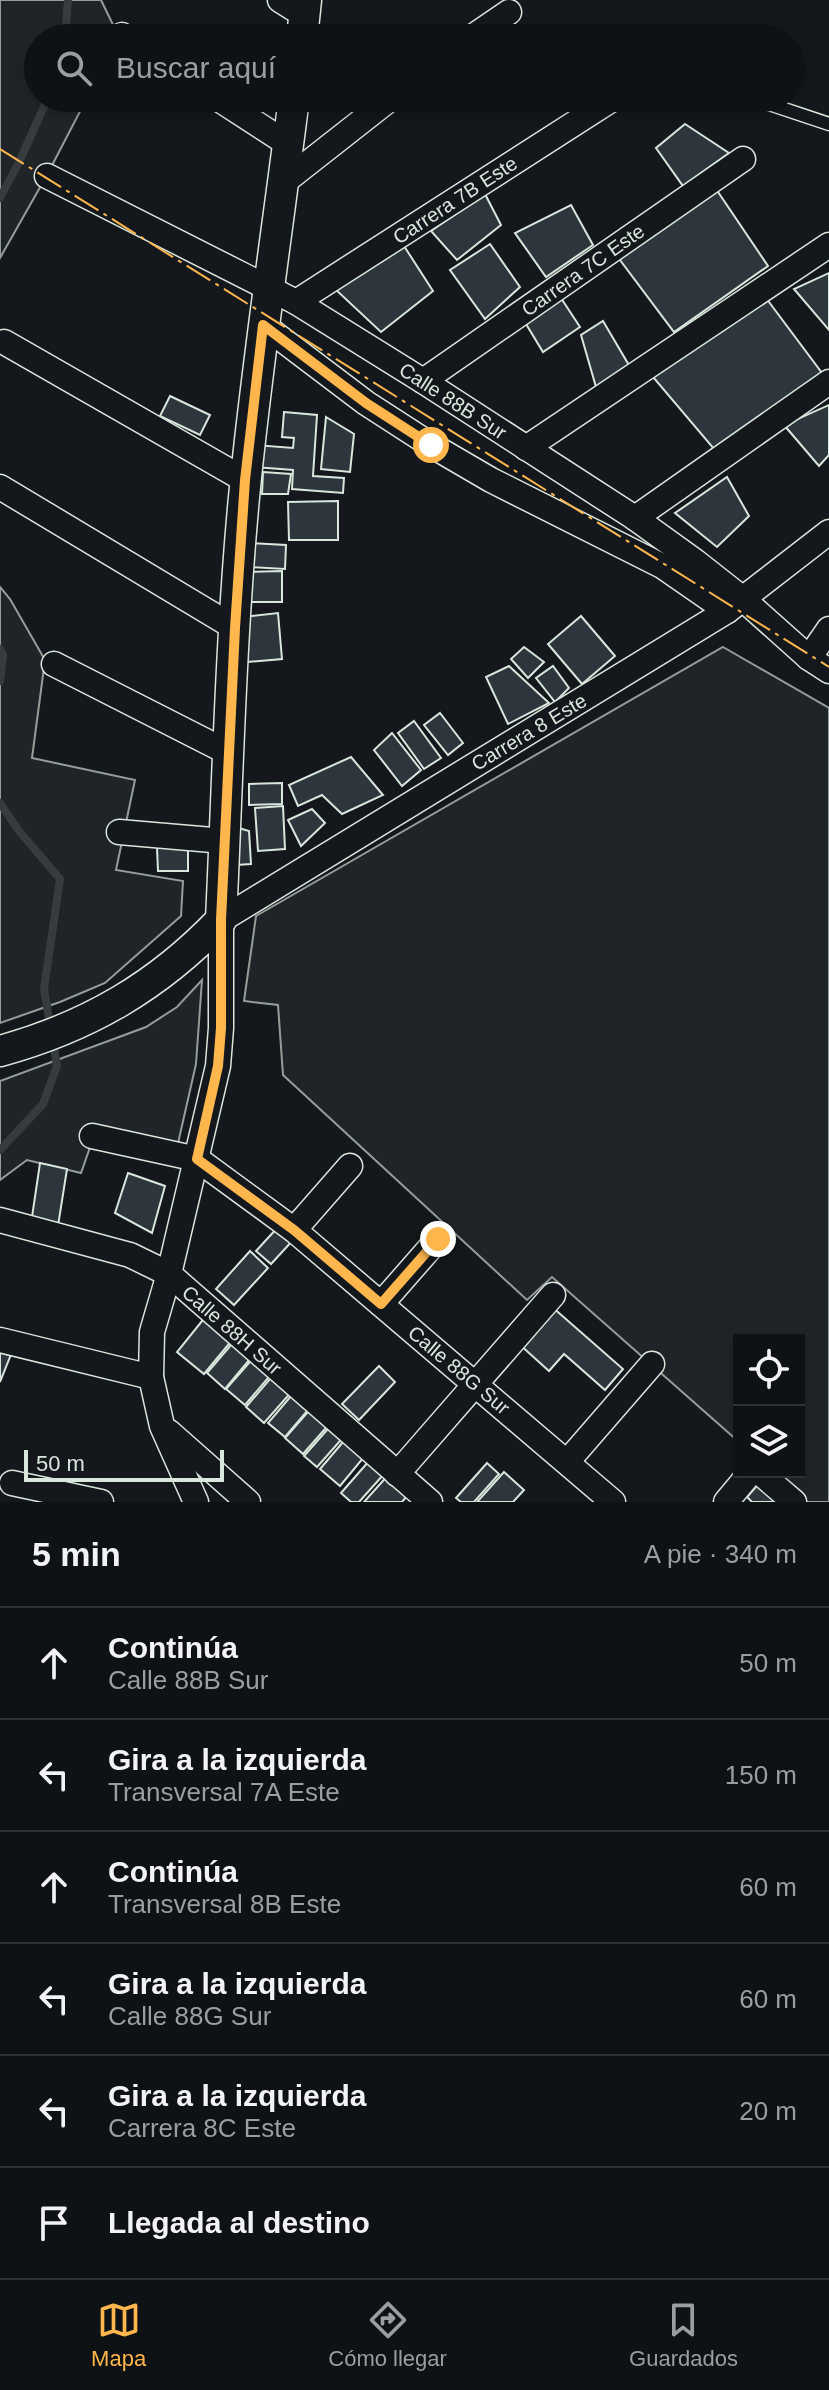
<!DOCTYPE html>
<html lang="es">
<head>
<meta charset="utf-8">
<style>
  body { margin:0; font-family:Helvetica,sans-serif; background:#181b1e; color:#f1f3f6 }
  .controls { position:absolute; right:24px; bottom:24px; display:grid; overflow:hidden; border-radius:0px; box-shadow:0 4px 12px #0003 }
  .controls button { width:72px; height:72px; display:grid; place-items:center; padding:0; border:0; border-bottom:2px solid #2f3234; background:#0f1215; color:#f1f3f6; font:40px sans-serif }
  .scale { position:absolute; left:24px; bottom:20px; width:200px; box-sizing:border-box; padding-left:8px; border:4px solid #d8e6dc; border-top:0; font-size:22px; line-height:28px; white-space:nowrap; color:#d8e6dc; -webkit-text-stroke:6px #14181c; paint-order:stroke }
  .stop { position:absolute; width:24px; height:24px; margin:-18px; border:6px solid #ffb74d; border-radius:50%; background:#fff }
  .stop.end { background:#ffb74d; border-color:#fff; box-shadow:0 2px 8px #0008 }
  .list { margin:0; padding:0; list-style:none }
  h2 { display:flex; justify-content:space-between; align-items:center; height:104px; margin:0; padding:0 32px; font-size:34px }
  h2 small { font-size:26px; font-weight:400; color:#9b9ea0 }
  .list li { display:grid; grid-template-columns:52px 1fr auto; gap:24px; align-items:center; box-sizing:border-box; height:112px; padding:0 32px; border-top:2px solid #2f3234 }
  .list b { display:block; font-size:30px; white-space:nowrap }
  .list p { margin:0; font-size:26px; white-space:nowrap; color:#9b9ea0 }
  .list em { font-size:26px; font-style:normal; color:#9b9ea0 }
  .icon { flex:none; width:44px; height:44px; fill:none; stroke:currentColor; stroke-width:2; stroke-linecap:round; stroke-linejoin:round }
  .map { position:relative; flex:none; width:829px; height:1502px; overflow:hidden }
  .search { position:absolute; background:#0f1215; box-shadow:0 4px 12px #0003; left:24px; right:24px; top:24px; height:88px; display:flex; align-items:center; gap:20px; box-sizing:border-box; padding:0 28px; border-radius:44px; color:#9b9ea0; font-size:30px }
  .sheet { height:776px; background:#0f1215 }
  nav { display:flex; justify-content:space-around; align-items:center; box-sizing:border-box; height:112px; border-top:2px solid #2f3234; background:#0f1215; font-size:22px; color:#9b9ea0 }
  nav a { display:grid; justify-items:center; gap:4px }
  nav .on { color:#ffb74d }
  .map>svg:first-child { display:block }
  .green { fill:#202428; stroke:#939e99; stroke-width:2 }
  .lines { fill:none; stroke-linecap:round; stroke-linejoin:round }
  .stream { stroke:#363b3e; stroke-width:8 }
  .building { fill:#2c363c; stroke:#d8e6dc; stroke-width:2 }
  .service-casing { stroke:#d8e6dc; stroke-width:15 }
  .minor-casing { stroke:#d8e6dc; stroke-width:27 }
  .tertiary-casing { stroke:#d8e6dc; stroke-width:33 }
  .service { stroke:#14181c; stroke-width:12 }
  .minor { stroke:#14181c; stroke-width:24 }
  .tertiary { stroke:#14181c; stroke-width:30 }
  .power { stroke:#ffb74d; stroke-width:2; stroke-dasharray:28 6 4 6; stroke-linecap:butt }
  .route { stroke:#ffb74d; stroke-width:10 }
  .labels { text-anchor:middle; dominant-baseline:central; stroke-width:6; stroke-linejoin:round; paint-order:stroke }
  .street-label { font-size:20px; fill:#d8e6dc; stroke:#14181c }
</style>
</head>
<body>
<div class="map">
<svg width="829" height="1502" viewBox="0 0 829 1502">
  <rect width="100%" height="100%" fill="#14181c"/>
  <!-- green -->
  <g class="green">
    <path d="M0,0H101L119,37L38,38V98H87L47,175L0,258Z"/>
    <path d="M0,587L10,599L45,660L32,758L135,780L116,870L183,881L181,916L105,983L60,1002L0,1023Z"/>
    <path d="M723,647L829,708V1502H807L773,1472H799V1340H739V1442L552,1277L527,1300L283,1075L278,1005L244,1001L256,916Z"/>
    <path d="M202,980L196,1064L176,1152L94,1136L81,1173L27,1160L0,1180V1081L146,1027L177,1007Z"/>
  </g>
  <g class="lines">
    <!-- stream -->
    <g class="stream">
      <path d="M65,38L68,0"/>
      <path d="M0,198L19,162L48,98"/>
      <path d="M0,649L3,655L0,681"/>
      <path d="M0,803L19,831L60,879L44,989L57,1066L43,1104L0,1150"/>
    </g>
  </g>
  <!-- building -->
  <g class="building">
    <path d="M685,124L729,153L683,186L656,148Z"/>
    <path d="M714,186L768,266L674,332L617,256Z"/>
    <path d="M485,194L501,225L457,260L431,231Z"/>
    <path d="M571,205L593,245L546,277L515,233Z"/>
    <path d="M490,244L520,287L485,319L450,270Z"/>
    <path d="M404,246L433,291L381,332L335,289Z"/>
    <path d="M829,273V330L794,289Z"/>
    <path d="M559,295L580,327L543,352L523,319Z"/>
    <path d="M766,298L822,373L714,449L653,377Z"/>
    <path d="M603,321L630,367L596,387L581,335Z"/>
    <path d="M170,396L210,415L200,435L160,416Z"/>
    <path d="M829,405V455L819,466L784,425Z"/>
    <path d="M284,412L317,415L313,476L344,478L343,493L292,489L293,470L253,467L255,445L293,448L294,438L282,437Z"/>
    <path d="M326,417L354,434L350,472L321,469Z"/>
    <path d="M263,472L291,474L288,494H262Z"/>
    <path d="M727,477L749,516L717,547L675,513Z"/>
    <path d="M338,501V540H289L288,502Z"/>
    <path d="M248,543L286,545L285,569L247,567Z"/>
    <path d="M282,571V602H243V572Z"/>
    <path d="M278,613L282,659L247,662L243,617Z"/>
    <path d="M581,616L615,656L582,684L548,644Z"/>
    <path d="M524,647L544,662L528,678L511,659Z"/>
    <path d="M509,666L549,703L508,724L486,677Z"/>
    <path d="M553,666L569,688L555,702L536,678Z"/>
    <path d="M440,713L463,743L448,755L424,725Z"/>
    <path d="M414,721L441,758L424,769L398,733Z"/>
    <path d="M392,733L421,770L402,786L374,750Z"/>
    <path d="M351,757L383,795L342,814L322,795L298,806L289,785Z"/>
    <path d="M282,783V804L249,805V784Z"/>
    <path d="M283,806L285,849L258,851L255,808Z"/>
    <path d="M312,809L325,823L301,846L288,820Z"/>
    <path d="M232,826L249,831L251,864L236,865Z"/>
    <path d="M157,848H188V871H158Z"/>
    <path d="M40,1163L67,1169L58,1226L32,1217Z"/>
    <path d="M128,1173L165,1186L152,1233L115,1213Z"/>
    <path d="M279,1226L294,1239L271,1264L256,1251Z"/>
    <path d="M250,1251L268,1268L234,1305L216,1289Z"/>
    <path d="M551,1306L623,1369L605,1390L564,1354L549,1371L519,1344Z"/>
    <path d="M206,1316L233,1339L204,1374L177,1352Z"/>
    <path d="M237,1338L255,1353L225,1389L207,1373Z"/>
    <path d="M0,1349L12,1352L0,1382Z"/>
    <path d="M256,1355L274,1371L245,1405L226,1389Z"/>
    <path d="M379,1366L395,1382L359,1420L342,1404Z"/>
    <path d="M276,1372L294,1389L264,1423L246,1407Z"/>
    <path d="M297,1389L314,1403L285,1437L268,1423Z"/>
    <path d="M314,1405L332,1421L303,1454L285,1438Z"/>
    <path d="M334,1422L347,1433L317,1467L304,1456Z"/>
    <path d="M349,1435L369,1451L340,1486L320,1469Z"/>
    <path d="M369,1461L384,1474L359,1502H351L341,1493Z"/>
    <path d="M487,1463L499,1474L474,1502H461L456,1498Z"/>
    <path d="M504,1472L524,1490L513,1502H477Z"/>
    <path d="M390,1473L411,1491L402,1502H364Z"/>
    <path d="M762,1480L785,1502H752L747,1497Z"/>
  </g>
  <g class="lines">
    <defs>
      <path id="service" d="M751,98L829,124"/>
      <g id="minor">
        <path d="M280,0L304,15"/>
        <path d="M122,35L126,38"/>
        <path d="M471,38L509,12"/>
        <path d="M217,98L288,144"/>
        <path d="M47,176L296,302L423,381L635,518L696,562L743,599L809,658L829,671"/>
        <path d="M284,182L391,98"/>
        <path d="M296,302L614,98"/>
        <path d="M263,325L366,403L431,445L491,480L662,566L727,611"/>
        <path d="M4,342L245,480"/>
        <path d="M423,381L743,159"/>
        <path d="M526,448L829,245"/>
        <path d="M0,487L235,628"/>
        <path d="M635,518L829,382"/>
        <path d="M809,658L829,629"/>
        <path d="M54,664L229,753"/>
        <path d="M119,832L224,841"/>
        <path d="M92,1136L197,1159L294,1230L613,1502"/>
        <path d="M0,1220L130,1255L169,1274L430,1502"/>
        <path d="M294,1230L350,1166"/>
        <path d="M381,1304L438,1239"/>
        <path d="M0,1340L151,1377"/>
        <path d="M169,1432L248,1502"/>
        <path d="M567,1462L652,1364"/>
        <path d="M759,1472L794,1502"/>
        <path d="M397,1474L553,1295"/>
        <path d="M12,1483L101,1502"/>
        <path d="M196,1502L162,1426L151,1377L152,1332L169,1274L218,1066L221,1028V920L727,611L829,532"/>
        <path d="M726,1502L751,1472"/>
      </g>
      <g id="tertiary">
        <path d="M302,38L306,0"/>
        <path d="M0,1051C88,1027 158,986 221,920C228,773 231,624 246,477C259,351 278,225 294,98"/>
      </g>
    </defs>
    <!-- service casing -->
    <use href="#service" class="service-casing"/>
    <!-- minor casing -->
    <use href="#minor" class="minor-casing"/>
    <!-- tertiary casing -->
    <use href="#tertiary" class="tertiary-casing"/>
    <!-- service -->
    <use href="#service" class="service"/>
    <!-- minor -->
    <use href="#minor" class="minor"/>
    <!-- tertiary -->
    <use href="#tertiary" class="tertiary"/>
    <!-- power -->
    <path class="power" d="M0,149L829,667"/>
  </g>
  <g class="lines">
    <!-- route -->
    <path class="route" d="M431,445L366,403L263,325L245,480L235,628L221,920V1028L218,1066L197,1159L294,1230L381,1304L438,1239"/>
  </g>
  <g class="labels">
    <!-- street labels -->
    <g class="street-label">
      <text transform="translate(455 200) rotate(-33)">Carrera 7B Este</text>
      <text transform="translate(583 270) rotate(-35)">Carrera 7C Este</text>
      <text transform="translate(453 401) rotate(33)">Calle 88B Sur</text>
      <text transform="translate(529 732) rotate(-31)">Carrera 8 Este</text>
      <text transform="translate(232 1330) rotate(41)">Calle 88H Sur</text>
      <text transform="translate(459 1370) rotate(40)">Calle 88G Sur</text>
    </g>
  </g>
</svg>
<div class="controls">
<button><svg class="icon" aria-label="locate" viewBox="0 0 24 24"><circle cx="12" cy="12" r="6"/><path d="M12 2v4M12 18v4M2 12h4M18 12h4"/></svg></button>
<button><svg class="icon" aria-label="layers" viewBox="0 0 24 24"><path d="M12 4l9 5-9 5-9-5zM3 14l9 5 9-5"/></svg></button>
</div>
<div class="scale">50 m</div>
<div class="stop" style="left:431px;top:445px"></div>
<div class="stop end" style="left:438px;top:1239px"></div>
<div class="search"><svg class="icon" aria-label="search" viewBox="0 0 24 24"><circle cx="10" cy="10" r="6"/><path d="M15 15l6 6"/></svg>Buscar aquí</div>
</div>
<section class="sheet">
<h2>5 min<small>A pie · 340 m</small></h2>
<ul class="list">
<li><svg class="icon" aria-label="ahead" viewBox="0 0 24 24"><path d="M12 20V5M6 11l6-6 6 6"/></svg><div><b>Continúa</b><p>Calle 88B Sur</p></div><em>50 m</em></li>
<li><svg class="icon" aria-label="left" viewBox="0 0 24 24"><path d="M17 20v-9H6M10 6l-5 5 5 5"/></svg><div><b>Gira a la izquierda</b><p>Transversal 7A Este</p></div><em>150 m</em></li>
<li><svg class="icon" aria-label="ahead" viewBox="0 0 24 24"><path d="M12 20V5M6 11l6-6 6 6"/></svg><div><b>Continúa</b><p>Transversal 8B Este</p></div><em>60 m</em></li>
<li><svg class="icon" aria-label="left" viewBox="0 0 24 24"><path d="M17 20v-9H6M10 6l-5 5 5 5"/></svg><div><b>Gira a la izquierda</b><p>Calle 88G Sur</p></div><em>60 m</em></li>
<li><svg class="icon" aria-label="left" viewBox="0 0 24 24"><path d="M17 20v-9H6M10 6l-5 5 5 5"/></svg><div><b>Gira a la izquierda</b><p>Carrera 8C Este</p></div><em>20 m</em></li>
<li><svg class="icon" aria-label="arrive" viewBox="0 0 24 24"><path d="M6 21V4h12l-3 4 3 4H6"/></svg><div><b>Llegada al destino</b></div></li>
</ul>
</section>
<nav>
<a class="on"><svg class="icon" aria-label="map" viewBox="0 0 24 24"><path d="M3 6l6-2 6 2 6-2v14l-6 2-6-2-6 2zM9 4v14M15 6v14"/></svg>Mapa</a>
<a><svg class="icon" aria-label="directions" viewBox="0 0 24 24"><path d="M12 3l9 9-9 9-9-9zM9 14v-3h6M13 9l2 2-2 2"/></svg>Cómo llegar</a>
<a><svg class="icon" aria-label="saved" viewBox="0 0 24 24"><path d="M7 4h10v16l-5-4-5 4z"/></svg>Guardados</a>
</nav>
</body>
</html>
